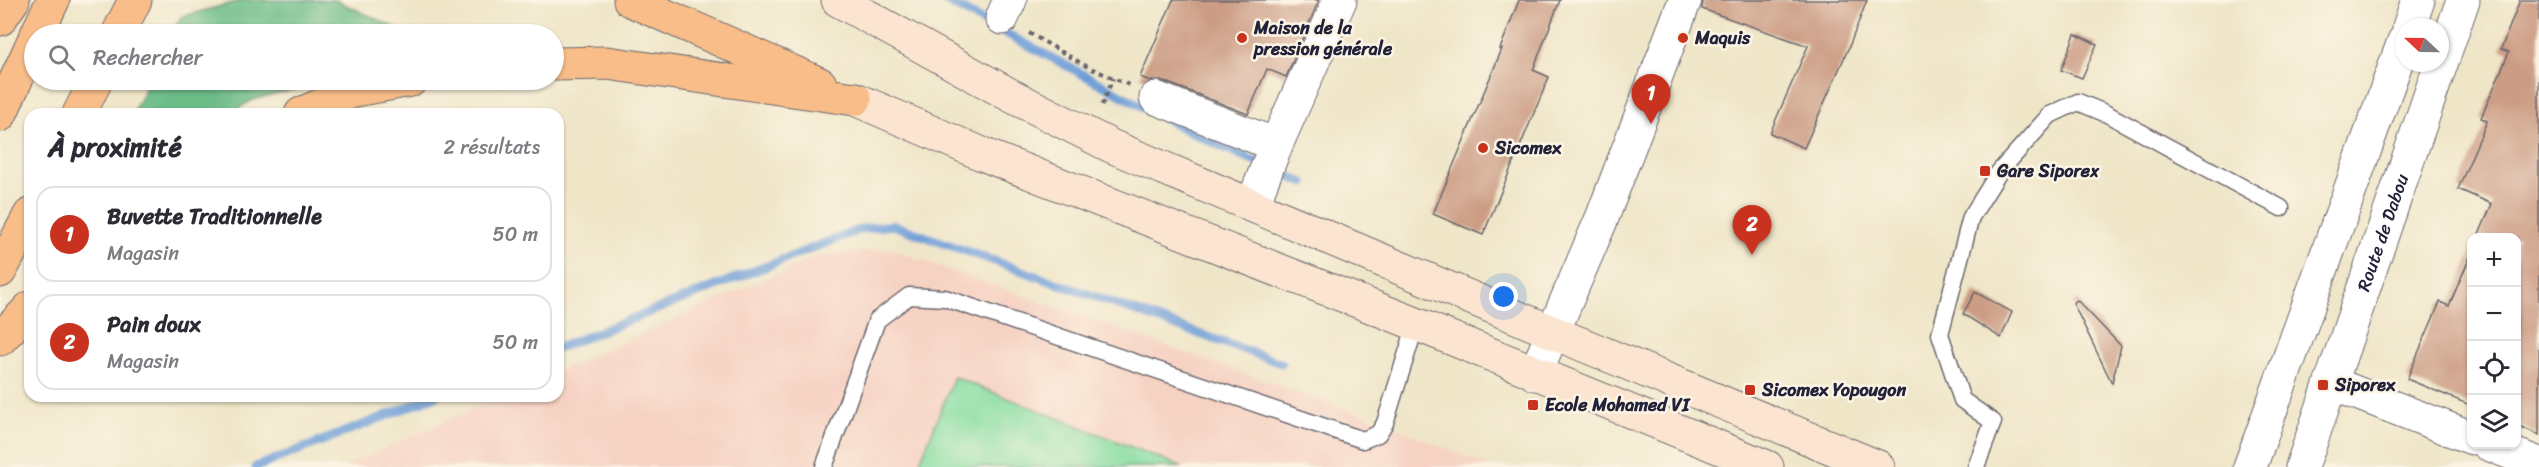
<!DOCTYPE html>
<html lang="fr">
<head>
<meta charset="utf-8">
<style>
  body { margin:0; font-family:Sriracha,sans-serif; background:#f2f2f3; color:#2b2b33 }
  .controls { position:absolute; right:18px; bottom:18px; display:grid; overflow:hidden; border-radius:12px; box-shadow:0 2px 4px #0004 }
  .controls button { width:54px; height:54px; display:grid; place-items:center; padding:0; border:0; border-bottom:2px solid #e1e1e2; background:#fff; color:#2b2b33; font:30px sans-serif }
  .compass { position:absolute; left:2395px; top:18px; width:54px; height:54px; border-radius:50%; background:#fff; box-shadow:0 2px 4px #0004; rotate:292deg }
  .you { position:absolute; left:1504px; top:297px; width:21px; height:21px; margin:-15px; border:4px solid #fff; border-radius:50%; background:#1a73e8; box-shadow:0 0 0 9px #1a73e833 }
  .badge { display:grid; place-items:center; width:39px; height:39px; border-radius:50%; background:#c8321e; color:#fff; font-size:20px; font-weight:700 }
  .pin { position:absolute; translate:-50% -50px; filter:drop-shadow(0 2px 3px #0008) }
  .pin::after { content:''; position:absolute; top:32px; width:21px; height:18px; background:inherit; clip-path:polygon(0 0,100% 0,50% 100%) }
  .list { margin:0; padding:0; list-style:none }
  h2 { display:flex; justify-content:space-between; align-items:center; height:78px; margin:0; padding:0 24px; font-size:26px }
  h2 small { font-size:20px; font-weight:400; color:#7c7c81 }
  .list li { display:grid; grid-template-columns:39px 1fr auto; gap:18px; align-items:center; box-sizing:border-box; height:96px; margin:0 12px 12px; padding:0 12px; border:2px solid #e1e1e2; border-radius:18px }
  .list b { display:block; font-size:22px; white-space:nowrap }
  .list p { margin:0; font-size:20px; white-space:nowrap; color:#7c7c81 }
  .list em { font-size:20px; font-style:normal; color:#7c7c81 }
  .icon { flex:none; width:33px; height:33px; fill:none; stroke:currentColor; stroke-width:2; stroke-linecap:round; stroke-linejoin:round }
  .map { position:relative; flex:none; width:2539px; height:467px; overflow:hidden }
  .search { position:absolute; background:#fff; box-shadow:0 2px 4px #0004; left:24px; top:24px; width:540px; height:66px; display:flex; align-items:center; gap:15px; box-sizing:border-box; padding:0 21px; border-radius:33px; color:#7c7c81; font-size:22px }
  .panel { position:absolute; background:#fff; box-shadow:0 2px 4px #0004; left:24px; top:108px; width:540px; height:294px; border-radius:18px }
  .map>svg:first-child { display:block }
  .built { fill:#f6d2c3 }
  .green { fill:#86dda1; stroke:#54806e; stroke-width:1.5 }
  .forest { fill:#6cbc87; stroke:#476f61; stroke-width:1.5 }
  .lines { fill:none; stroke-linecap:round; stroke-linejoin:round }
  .stream { stroke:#6e9ed8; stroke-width:9 }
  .building { fill:#cc9c84 }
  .service-casing { stroke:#6a666c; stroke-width:19 }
  .minor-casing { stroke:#6a666c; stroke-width:35 }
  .tertiary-casing { stroke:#6a666c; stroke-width:35 }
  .secondary-casing { stroke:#6a666c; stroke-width:35 }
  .motorway-casing { stroke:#6a666c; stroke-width:35 }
  .path { stroke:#6a666c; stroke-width:4; stroke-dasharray:4.5 4.5; stroke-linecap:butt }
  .service { stroke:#fff; stroke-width:16 }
  .minor { stroke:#fff; stroke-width:33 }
  .tertiary { stroke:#fff; stroke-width:33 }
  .secondary { stroke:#fce5d0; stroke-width:33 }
  .motorway { stroke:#f8bd89; stroke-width:33 }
  .poi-dot { fill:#c8321e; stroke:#fcf5e5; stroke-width:2 }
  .labels { text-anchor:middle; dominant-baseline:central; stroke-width:5; stroke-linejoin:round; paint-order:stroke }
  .poi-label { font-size:18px; font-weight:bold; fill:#22223b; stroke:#fcf5e5; text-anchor:start }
  .street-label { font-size:18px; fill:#22223b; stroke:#fcf5e5 }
</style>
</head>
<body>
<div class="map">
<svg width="2539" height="467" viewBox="0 0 2539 467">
  <rect width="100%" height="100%" fill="#fcf5e5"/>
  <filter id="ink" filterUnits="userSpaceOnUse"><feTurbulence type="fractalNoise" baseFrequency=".0167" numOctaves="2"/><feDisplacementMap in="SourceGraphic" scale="12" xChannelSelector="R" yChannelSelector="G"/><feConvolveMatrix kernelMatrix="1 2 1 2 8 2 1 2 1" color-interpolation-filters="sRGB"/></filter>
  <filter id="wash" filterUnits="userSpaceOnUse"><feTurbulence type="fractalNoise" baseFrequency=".008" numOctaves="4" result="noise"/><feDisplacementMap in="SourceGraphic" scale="24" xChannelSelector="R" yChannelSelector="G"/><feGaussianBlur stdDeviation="1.35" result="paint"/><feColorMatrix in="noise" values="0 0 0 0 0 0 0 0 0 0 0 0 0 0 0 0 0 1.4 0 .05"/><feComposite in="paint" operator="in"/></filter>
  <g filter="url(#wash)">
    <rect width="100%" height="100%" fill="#efe5c7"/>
    <!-- built -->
    <path class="built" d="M890,249L1385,423L1491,467H343L502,396H558V371L816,256Z"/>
    <!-- green -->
    <path class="green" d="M954,377L1182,467H918Z"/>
    <!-- forest -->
    <g class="forest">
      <path d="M243,0H335L405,32V34H172L181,17Z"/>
      <path d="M150,80H332L252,100L229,114H132Z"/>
    </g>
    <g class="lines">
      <!-- stream -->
      <g class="stream">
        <path d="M944,0L1151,111"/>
        <path d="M1163,117L1194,134L1304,183"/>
        <path d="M558,348L861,229L893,225L1281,363"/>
        <path d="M256,467L436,396"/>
      </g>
    </g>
    <g id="blocks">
      <!-- building -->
      <g class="building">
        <path d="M1173,0H1319L1286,77L1267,69L1248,114L1163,81H1150L1140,77Z"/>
        <path d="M1519,0H1560L1533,70L1549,77L1483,235L1433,214L1502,49H1500Z"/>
        <path d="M1703,0H1867L1849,47L1804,148L1770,133L1808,46L1702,9Z"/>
        <path d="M2520,0H2539V435L2517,425V237H2478L2492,204L2458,189L2487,121L2481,118L2509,52L2501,49Z"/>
        <path d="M2075,34L2097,44L2082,78L2061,70Z"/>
        <path d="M2472,252V406L2407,379L2440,302L2449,306Z"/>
        <path d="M1975,292L2012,312L2001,338L1963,314Z"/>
        <path d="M2077,300L2121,346L2112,383L2073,303Z"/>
      </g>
    </g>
  </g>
  <g filter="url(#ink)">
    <use href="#blocks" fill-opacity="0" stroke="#6a666c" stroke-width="1.5"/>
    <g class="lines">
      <defs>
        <g id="service">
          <path d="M824,467L877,320L909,296L945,298L1363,440L1378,434L1385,423L1416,324"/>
          <path d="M1976,467L1993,422L1962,400L1940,334L1971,217L1999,172L2050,115L2078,102L2107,114L2281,208"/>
        </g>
        <g id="minor">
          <path d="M1002,18L1010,0"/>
          <path d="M1156,98L1276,145"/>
          <path d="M1252,206L1276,145L1340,0"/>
          <path d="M1535,374L1602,218L1685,0"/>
          <path d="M2331,383L2472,438"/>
          <path d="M2488,444L2539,464"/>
        </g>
        <g id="tertiary">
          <path d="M2409,27L2418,0"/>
          <path d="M2250,467L2404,41"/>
          <path id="s1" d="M2302,467L2463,0"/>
        </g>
        <g id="secondary">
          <path d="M838,0L1010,95L1111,146L1552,332L1878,467"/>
          <path d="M855,99L982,154L1416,324L1767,467"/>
        </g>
        <g id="motorway">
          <path d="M630,0L820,84"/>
          <path d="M0,19L13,0"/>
          <path d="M37,34L53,0"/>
          <path d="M118,34L135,0"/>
          <path d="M554,64L607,63L855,99"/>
          <path d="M79,114L96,80"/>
          <path d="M301,114L355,90L411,80"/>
          <path d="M0,115L34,40"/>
          <path d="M0,271L30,215"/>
          <path d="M0,339L30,308"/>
        </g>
      </defs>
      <!-- service casing -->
      <use href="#service" class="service-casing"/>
      <!-- minor casing -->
      <use href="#minor" class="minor-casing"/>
      <!-- tertiary casing -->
      <use href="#tertiary" class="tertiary-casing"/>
      <!-- secondary casing -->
      <use href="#secondary" class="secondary-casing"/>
      <!-- motorway casing -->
      <use href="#motorway" class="motorway-casing"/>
      <!-- path -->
      <g class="path">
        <path d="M1029,33L1088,67L1129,85"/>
        <path d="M1102,105L1113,78"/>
      </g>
      <!-- service -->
      <use href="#service" class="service"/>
      <!-- minor -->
      <use href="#minor" class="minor"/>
      <!-- tertiary -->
      <use href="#tertiary" class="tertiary"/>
      <!-- secondary -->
      <use href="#secondary" class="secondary"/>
      <!-- motorway -->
      <use href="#motorway" class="motorway"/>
    </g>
  </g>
  <!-- markers -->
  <g class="poi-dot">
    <circle cx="1242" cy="38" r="6"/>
    <circle cx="1683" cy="38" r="6"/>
    <circle cx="1483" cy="148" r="6"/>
    <rect x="1979" y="165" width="12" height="12" rx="3"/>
    <rect x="2317" y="379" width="12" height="12" rx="3"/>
    <rect x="1744" y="384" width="12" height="12" rx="3"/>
    <rect x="1527" y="399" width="12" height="12" rx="3"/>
  </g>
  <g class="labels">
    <!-- poi labels -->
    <g class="poi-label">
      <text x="1254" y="28">Maison de la<tspan x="1254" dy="21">pression générale</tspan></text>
      <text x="1695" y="38">Maquis</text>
      <text x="1495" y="148">Sicomex</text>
      <text x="1997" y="171">Gare Siporex</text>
      <text x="2335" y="385">Siporex</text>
      <text x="1762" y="390">Sicomex Yopougon</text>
      <text x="1545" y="405">Ecole Mohamed VI</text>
    </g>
    <!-- street labels -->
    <g class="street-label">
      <text stroke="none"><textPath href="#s1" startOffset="248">Route de Dabou</textPath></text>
    </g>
  </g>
</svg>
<div class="controls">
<button>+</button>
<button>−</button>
<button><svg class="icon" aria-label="locate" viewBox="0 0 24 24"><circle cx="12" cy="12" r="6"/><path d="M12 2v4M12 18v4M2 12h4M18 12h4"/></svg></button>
<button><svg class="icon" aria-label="layers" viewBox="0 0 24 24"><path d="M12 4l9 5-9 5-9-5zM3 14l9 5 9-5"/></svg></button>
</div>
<svg class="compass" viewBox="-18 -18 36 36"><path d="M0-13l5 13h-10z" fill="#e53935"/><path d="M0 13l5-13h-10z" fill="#7c7c81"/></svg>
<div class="you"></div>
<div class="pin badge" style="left:1651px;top:124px">1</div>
<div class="pin badge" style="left:1752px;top:255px">2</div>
<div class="search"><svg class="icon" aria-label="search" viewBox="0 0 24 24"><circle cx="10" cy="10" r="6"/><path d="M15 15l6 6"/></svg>Rechercher</div>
<section class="panel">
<h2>À proximité<small>2 résultats</small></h2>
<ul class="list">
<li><span class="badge">1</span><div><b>Buvette Traditionnelle</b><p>Magasin</p></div><em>50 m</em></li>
<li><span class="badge">2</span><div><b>Pain doux</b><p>Magasin</p></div><em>50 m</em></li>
</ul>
</section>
</div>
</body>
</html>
